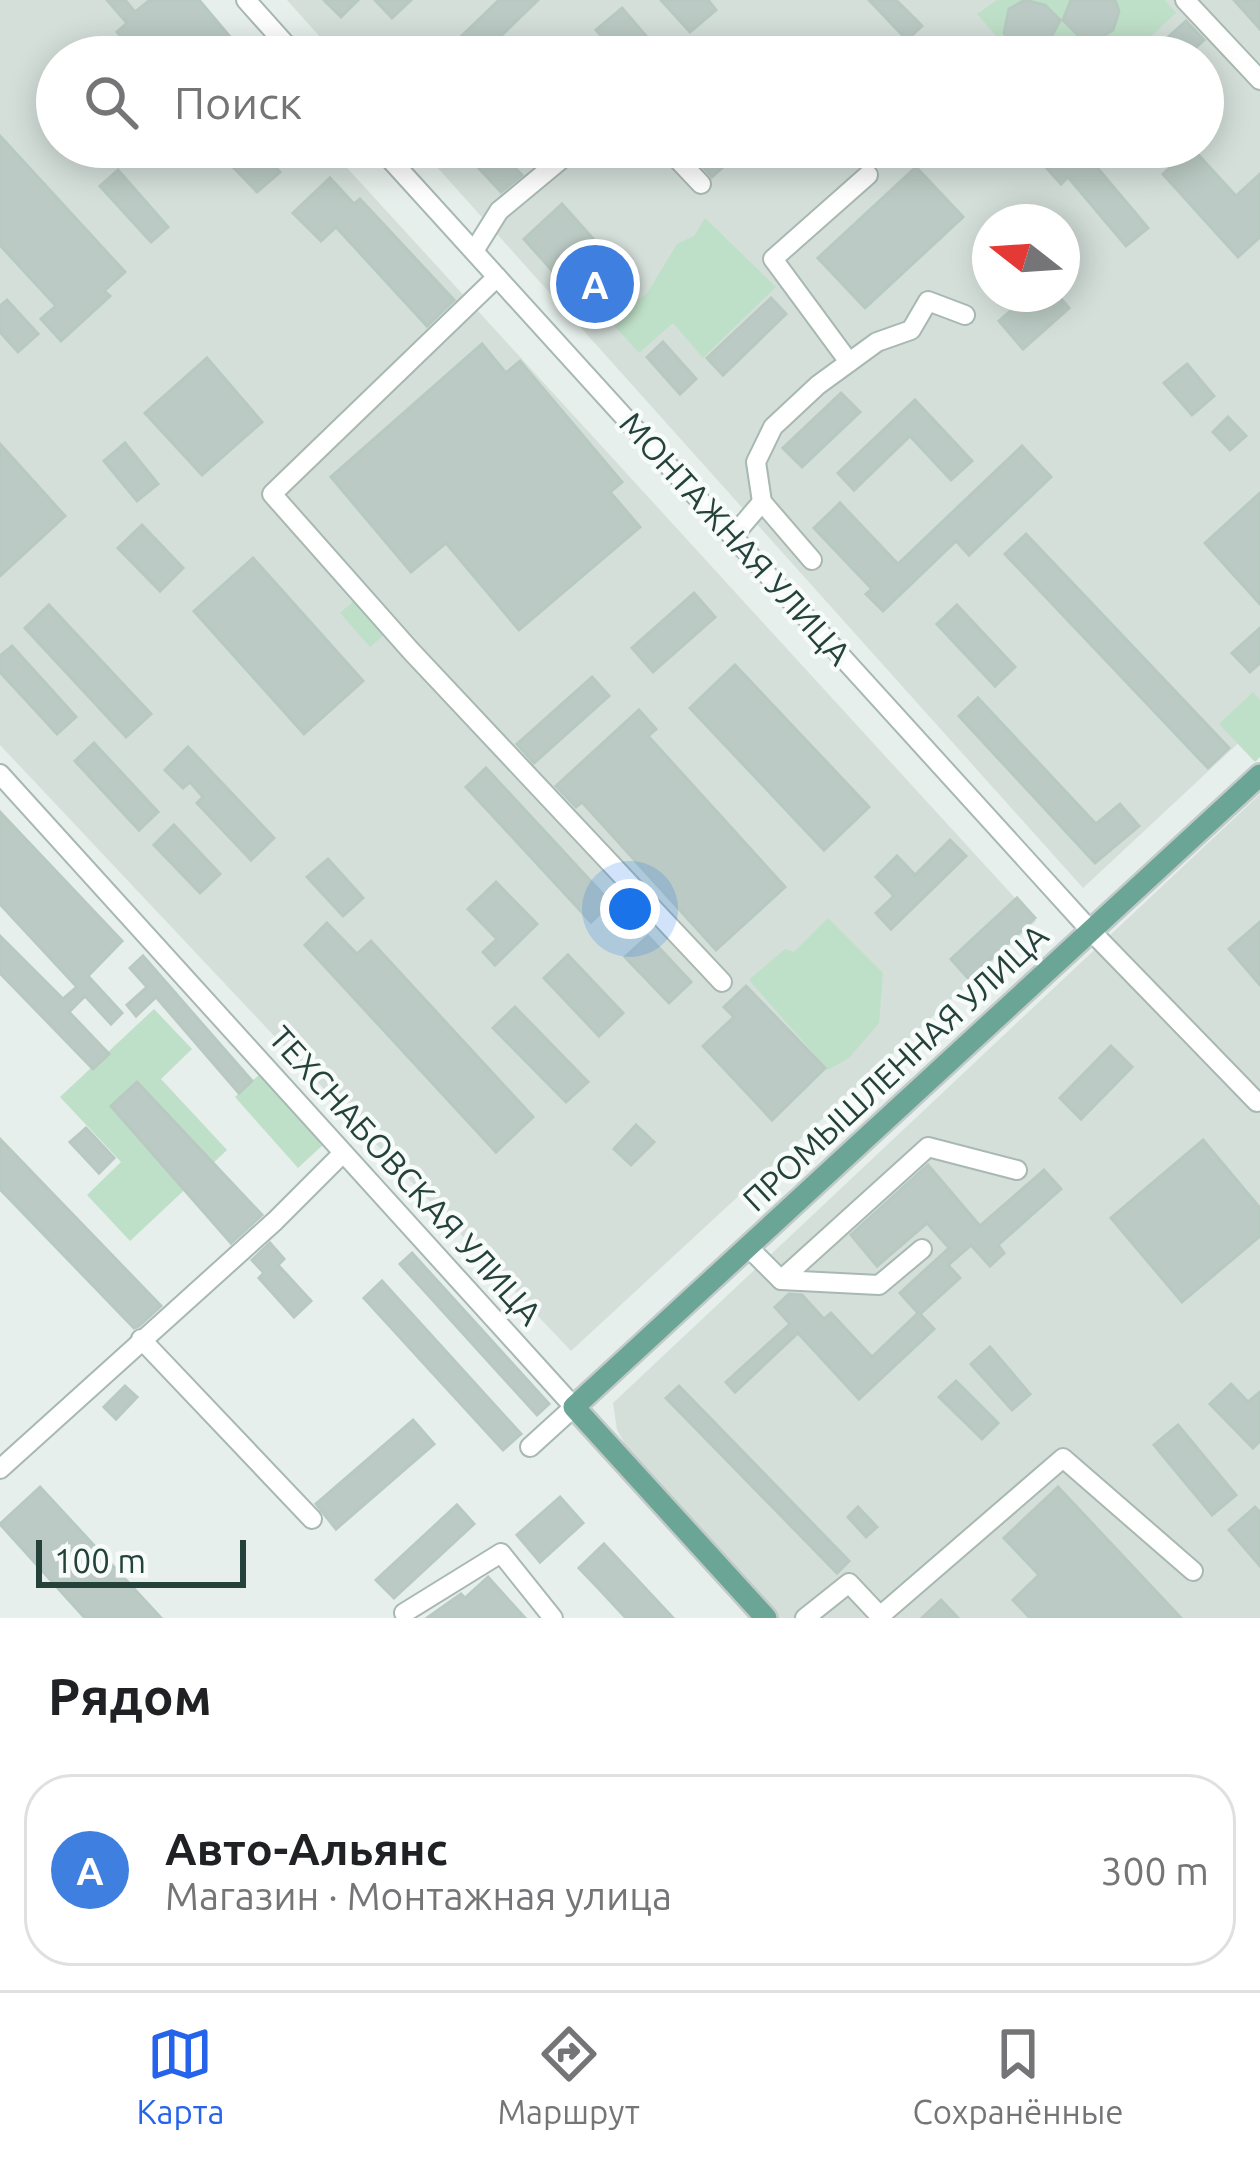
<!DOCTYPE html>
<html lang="ru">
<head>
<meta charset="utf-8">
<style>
  body { margin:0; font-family:Ubuntu,sans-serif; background:#f2f2f2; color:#202124 }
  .compass { position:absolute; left:972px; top:204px; width:108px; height:108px; border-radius:50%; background:#fff; box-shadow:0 6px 30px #0003; rotate:287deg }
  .scale { position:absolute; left:36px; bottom:30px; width:210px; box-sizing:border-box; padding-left:12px; border:6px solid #24423a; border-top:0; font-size:33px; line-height:42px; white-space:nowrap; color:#24423a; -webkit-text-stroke:9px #f7fbf9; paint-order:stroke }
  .you { position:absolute; left:630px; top:909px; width:42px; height:42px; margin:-30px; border:9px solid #fff; border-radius:50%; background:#1a73e8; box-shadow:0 0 0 18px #1a73e833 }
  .badge { display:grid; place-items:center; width:78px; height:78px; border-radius:50%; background:#2563eb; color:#fff; font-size:39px; font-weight:700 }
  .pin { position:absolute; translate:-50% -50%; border:6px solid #fff; box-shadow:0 3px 12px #0006 }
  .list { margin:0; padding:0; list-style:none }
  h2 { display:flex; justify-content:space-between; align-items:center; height:156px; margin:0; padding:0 48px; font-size:51px }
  h2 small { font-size:39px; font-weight:400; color:#757577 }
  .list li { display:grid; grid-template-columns:78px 1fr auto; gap:36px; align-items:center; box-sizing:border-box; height:192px; margin:0 24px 24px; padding:0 24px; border:3px solid #e0e0e0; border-radius:48px }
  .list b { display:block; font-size:45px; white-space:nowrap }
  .list p { margin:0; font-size:39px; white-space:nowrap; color:#757577 }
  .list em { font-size:39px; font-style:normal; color:#757577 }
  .icon { flex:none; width:66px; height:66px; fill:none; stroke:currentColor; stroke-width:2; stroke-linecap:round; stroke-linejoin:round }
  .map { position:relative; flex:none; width:1260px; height:1618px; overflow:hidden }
  .search { position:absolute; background:#fff; box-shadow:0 6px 30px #0003; left:36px; right:36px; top:36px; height:132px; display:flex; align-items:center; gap:30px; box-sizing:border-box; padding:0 42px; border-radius:66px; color:#757577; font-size:45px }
  .sheet { height:372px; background:#fff }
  nav { display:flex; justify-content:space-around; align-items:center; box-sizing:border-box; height:168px; border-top:3px solid #e0e0e0; background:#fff; font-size:33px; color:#757577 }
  nav a { display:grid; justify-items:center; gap:6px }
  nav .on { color:#2563eb }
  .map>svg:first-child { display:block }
  .built { fill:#d4dfda; fill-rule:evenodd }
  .green { fill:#bfe0c8 }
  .building { fill:#bbcac4; stroke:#b8c9c2; stroke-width:3 }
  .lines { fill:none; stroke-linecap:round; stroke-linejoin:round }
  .minor-casing { stroke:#a8b8b2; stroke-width:22 }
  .major-casing { stroke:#c2cac8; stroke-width:26 }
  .minor { stroke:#fff; stroke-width:18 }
  .major { stroke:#6aa596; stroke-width:21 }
  .labels { text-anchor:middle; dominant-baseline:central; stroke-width:9; stroke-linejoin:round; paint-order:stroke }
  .street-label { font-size:33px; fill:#24423a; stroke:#f7fbf9 }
</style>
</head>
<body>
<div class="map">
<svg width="1260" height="1618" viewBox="0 0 1260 1618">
  <rect width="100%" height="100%" fill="#e6efeb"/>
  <!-- built -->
  <g class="built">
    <path d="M0,0H193L245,57H57V147H328L1036,921L571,1351L0,745Z"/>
    <path d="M287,0H1260V723L1083,888L419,147H1203V57H338ZM990,222H1062V294H990Z"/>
    <path d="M1260,794V1618H779L637,1466L617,1430L613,1403Z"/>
  </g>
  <!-- green -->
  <g class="green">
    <path d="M997,0H1165L1176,13L1128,57H1014L977,14Z"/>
    <path d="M705,218L776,287L703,358L673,323L639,353L611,322L630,303L646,295L677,244L694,236Z"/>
    <path d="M355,600L385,634L370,647L340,613Z"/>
    <path d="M1253,692L1260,700V757L1255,762L1219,724Z"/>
    <path d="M828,918L883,973L879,1023L849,1058L828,1070L749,980L785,949L794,952Z"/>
    <path d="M154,1009L192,1049L161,1079L227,1150L130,1241L87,1195L121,1162L60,1097Z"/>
    <path d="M262,1072L325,1143L298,1168L235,1097Z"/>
  </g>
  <!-- building -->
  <g class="building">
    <path d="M107,0H125L135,12L150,0H199L247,57H138L117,32L127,23Z"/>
    <path d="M324,0H358L341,17Z"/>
    <path d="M375,0H411L392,18Z"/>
    <path d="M499,0H538L479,57H440Z"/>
    <path d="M661,0H708L716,10L690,32Z"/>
    <path d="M869,0H896L922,26L907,40Z"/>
    <path d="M1025,0L1045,5L1060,20L1046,47L1031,53L1011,45L1004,33L1009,9Z"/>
    <path d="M1071,0H1115L1119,11L1113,30L1099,39L1078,35L1063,20Z"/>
    <path d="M1234,0H1260V29Z"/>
    <path d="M622,8L664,57H620L596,30Z"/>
    <path d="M1186,21L1204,40L1185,57H1146Z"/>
    <path d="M940,40L954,43L964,57H927Z"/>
    <path d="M0,136L125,272L104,291L110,296L61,341L41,319L56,306L0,245Z"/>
    <path d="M214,147H258L280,172L257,192Z"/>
    <path d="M459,147H495L522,175L501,192Z"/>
    <path d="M685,147H745L712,177Z"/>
    <path d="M1028,147H1073L1092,167L1095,165L1148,228L1126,246L1068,177L1061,184Z"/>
    <path d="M1192,148L1236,196L1260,174V237L1238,257L1163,174Z"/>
    <path d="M916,167L963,217L865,308L818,258Z"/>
    <path d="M118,170L168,227L151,242L100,186Z"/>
    <path d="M330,178L354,204L360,199L454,300L427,326L336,227L321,241L293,213Z"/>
    <path d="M562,204L629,279L591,314L524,239Z"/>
    <path d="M1030,294H1057L1069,308L1023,349L999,321Z"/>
    <path d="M771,298L786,314L723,375L707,358Z"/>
    <path d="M7,300L38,334L18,352L0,332V306Z"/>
    <path d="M663,342L696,379L680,394L647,357Z"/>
    <path d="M482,344L506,373L520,361L622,482L610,492L640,527L519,630L446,543L411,572L331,477Z"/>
    <path d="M207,358L262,422L202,475L145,413Z"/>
    <path d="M1187,364L1214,396L1192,415L1164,383Z"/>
    <path d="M841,393L860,412L802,467L783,448Z"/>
    <path d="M915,400L972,461L951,480L910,436L854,490L838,473Z"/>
    <path d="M1228,417L1246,436L1230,450L1213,432Z"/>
    <path d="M125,443L158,484L137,501L104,461Z"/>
    <path d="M0,444L65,516L0,576Z"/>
    <path d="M1022,446L1051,477L969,555L956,541L883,611L866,594L872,589L814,528L840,503L898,564Z"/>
    <path d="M1260,493V604L1205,543Z"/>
    <path d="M142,525L183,568L160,591L118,548Z"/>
    <path d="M1026,534L1229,748L1208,768L1005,554Z"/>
    <path d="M253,558L363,681L304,734L194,611Z"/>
    <path d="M694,593L715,617L653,672L632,648Z"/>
    <path d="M49,605L151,714L126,737L25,628Z"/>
    <path d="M957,605L1015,667L995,686L937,624Z"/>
    <path d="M1260,628V663L1250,672L1232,653Z"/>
    <path d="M12,646L76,717L57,734L0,672V656Z"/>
    <path d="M735,665L869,807L824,850L690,708Z"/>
    <path d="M592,677L609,696L534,763L517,744Z"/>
    <path d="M978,698L1096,824L1120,804L1139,826L1095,863L959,716Z"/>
    <path d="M639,710L656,729L648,736L785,887L716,950L582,802L576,807L556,786Z"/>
    <path d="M94,743L158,812L139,830L75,761Z"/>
    <path d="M188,747L274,838L251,860L197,803L203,797L190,782L183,788L165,770Z"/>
    <path d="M486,768L611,903L591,922L466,787Z"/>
    <path d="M0,812L122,941L88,976L122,1013L111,1024L85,996L69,1012L109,1054L93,1069L0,973V936L63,999L77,987L0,904Z"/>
    <path d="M174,825L220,874L200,893L154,845Z"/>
    <path d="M950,840L966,856L891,929L876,913L894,896L876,877L897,856L915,875Z"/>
    <path d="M328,859L363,898L343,916L307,877Z"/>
    <path d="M496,882L537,924L495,965L483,952L497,939L468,909Z"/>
    <path d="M1017,898L1035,918L969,979L951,959Z"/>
    <path d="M1260,922V985L1229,949Z"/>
    <path d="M327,923L357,954L371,941L533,1117L496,1152L305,945Z"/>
    <path d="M648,936L691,982L669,1003L625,957Z"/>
    <path d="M568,955L623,1013L599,1036L544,978Z"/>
    <path d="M143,956L252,1081L239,1093L156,997L136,1016L127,1005L147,987L130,968Z"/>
    <path d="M746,986L825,1068L772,1120L703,1046L734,1017L724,1007Z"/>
    <path d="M515,1007L588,1082L566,1102L493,1028Z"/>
    <path d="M1111,1046L1132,1067L1081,1119L1060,1098Z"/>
    <path d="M137,1082L262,1215L231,1243L111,1106Z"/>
    <path d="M636,1125L654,1142L631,1165L614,1149Z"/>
    <path d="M86,1128L114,1158L99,1173L70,1142Z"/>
    <path d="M0,1139L161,1306L139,1326L134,1328L0,1189Z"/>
    <path d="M1203,1140L1260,1208V1236L1182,1302L1111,1218Z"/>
    <path d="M928,1165L980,1226L1044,1170L1061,1189L998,1245L1004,1253L990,1266L971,1245L948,1265L960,1278L920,1314L934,1329L859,1399L798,1333L735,1392L726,1382L790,1324L775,1307L789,1294L802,1295L824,1319L831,1313L872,1357L918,1313L900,1293L949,1248L927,1223L877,1266L851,1235Z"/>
    <path d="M270,1243L284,1259L278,1265L311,1301L294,1317L259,1278L264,1273L252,1260Z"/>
    <path d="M412,1253L549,1404L537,1415L400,1264Z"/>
    <path d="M382,1281L521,1434L503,1450L364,1298Z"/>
    <path d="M990,1347L1030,1394L1012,1410L971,1364Z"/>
    <path d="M956,1381L998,1423L982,1439L939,1397Z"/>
    <path d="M1231,1384L1248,1402L1260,1392V1441L1253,1448L1210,1404Z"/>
    <path d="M125,1386L137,1397L116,1419L104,1407Z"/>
    <path d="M679,1386L849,1561L837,1573L666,1398Z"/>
    <path d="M413,1420L434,1444L336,1529L316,1504Z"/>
    <path d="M1178,1425L1236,1495L1212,1515L1154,1445Z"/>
    <path d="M40,1487L161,1618H85L0,1524Z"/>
    <path d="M1058,1487L1181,1618H1030L1013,1600L1039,1575L1004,1538Z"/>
    <path d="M560,1497L583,1523L540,1562L517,1535Z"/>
    <path d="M457,1505L474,1524L394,1598L376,1580Z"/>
    <path d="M858,1507L877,1527L866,1537L848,1517Z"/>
    <path d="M1255,1507L1260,1512V1566L1229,1530Z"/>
    <path d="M604,1544L673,1618H626L600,1590L579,1568Z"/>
    <path d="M488,1577L525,1618H427L461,1594L465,1598Z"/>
    <path d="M941,1600L958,1618H922Z"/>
  </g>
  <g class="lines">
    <defs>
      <g id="minor">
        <path d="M246,0L297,57"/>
        <path d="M1185,0L1260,80"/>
        <path d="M379,147L1090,930L1257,1102"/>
        <path d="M666,147L701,184"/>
        <path d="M474,251L499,211L576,147"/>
        <path d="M497,277L272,494L411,651L722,982"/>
        <path d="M849,362L773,259L868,175"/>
        <path d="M734,535L762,502"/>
        <path d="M812,560L762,502L756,462L773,427L818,385L877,342L911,330L928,301L965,315"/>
        <path d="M0,774L574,1407L530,1447"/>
        <path d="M749,1248L781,1280L879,1285L922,1249"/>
        <path d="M781,1280L928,1147L1017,1170"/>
        <path d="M141,1339L312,1519"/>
        <path d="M0,1469L275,1221L343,1153"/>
        <path d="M404,1613L501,1553L553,1618"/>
        <path d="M805,1618L849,1583L880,1616L1063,1458L1193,1571"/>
      </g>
      <path id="major" d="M766,1618L574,1407L1260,775"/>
    </defs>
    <!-- minor casing -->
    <use href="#minor" class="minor-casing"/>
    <!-- major casing -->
    <use href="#major" class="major-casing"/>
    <!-- minor -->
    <use href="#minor" class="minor"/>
    <!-- major -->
    <use href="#major" class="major"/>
  </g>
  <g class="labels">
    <!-- street labels -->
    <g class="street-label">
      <text transform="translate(736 538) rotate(48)">МОНТАЖНАЯ УЛИЦА</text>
      <text transform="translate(895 1067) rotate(-43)">ПРОМЫШЛЕННАЯ УЛИЦА</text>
      <text transform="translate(406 1175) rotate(48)">ТЕХСНАБОВСКАЯ УЛИЦА</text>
    </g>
  </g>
</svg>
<svg class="compass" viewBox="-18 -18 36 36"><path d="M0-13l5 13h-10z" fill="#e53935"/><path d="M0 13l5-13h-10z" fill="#757577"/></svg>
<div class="scale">100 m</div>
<div class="you"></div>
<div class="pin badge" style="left:595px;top:284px;background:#3f7fe0">A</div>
<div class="search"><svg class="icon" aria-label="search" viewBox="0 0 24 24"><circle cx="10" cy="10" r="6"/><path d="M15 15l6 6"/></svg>Поиск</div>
</div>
<section class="sheet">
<h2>Рядом<small></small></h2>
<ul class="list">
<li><span class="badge" style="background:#3f7fe0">A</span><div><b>Авто-Альянс</b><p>Магазин · Монтажная улица</p></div><em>300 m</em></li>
</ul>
</section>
<nav>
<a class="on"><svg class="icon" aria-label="map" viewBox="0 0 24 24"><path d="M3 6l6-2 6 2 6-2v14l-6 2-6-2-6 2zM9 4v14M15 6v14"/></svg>Карта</a>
<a><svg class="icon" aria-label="directions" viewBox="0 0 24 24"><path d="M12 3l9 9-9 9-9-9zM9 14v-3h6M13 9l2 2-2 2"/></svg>Маршрут</a>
<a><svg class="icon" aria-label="saved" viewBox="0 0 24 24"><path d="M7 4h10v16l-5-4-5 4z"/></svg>Сохранённые</a>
</nav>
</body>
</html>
